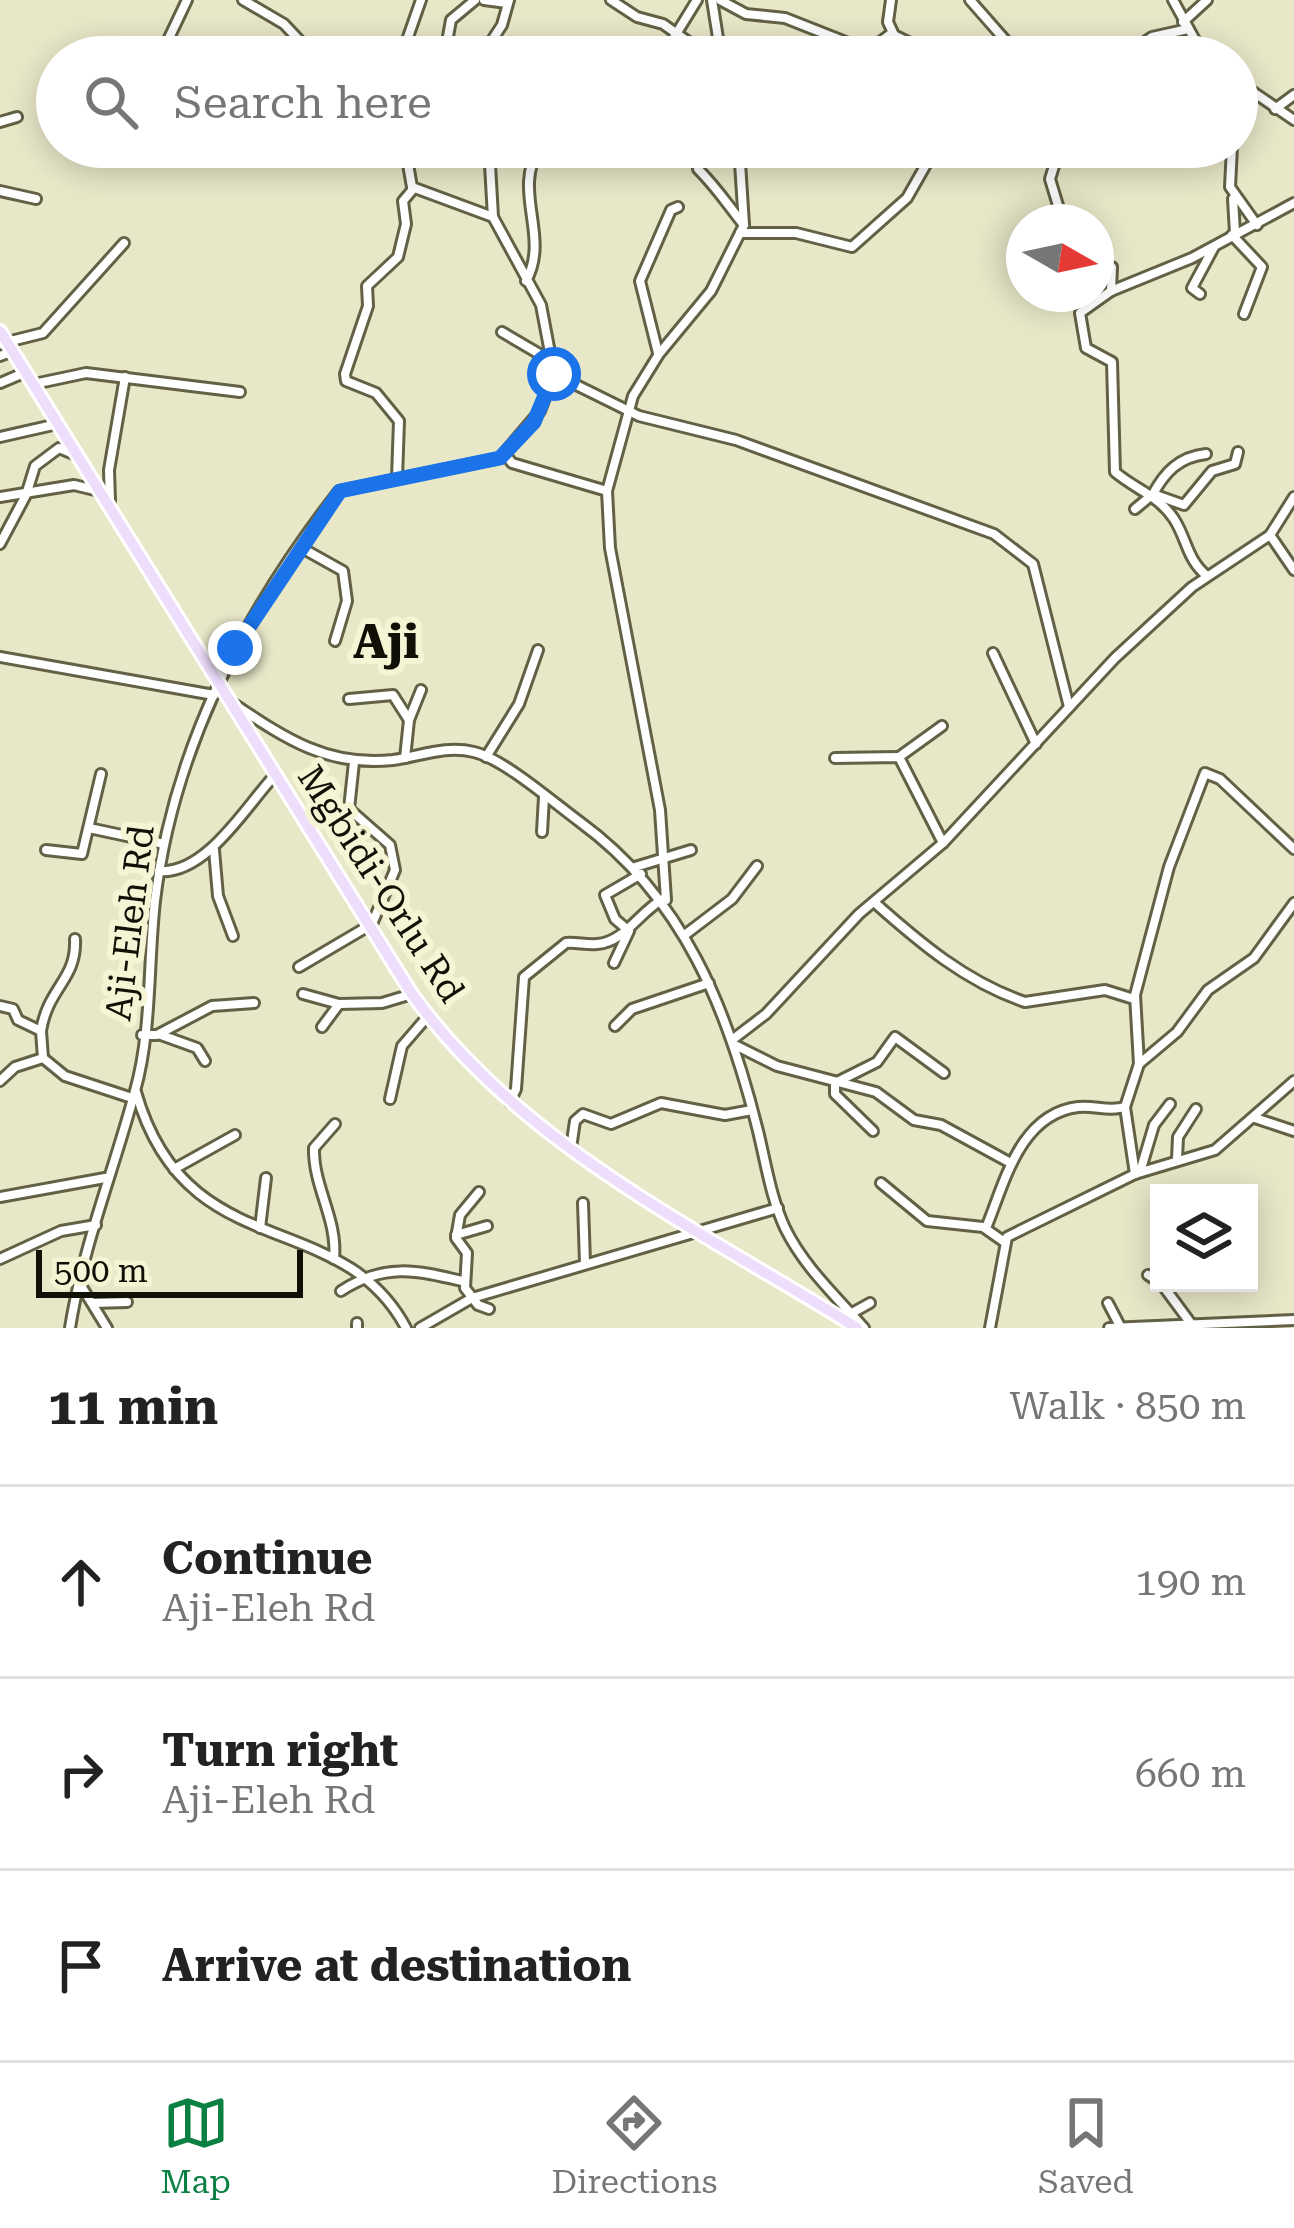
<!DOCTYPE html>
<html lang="en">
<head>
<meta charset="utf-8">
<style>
  body { margin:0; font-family:"Roboto Serif",serif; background:#f2f2f2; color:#222 }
  .controls { position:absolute; right:36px; bottom:36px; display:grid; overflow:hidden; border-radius:0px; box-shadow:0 6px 30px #0003 }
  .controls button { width:108px; height:108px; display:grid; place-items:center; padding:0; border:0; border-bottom:3px solid #e0e0e0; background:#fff; color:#222; font:60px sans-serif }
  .compass { position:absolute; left:1006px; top:204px; width:108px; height:108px; border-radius:50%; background:#fff; box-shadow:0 6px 30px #0003; rotate:99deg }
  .scale { position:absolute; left:36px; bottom:30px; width:267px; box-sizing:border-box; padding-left:12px; border:6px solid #111006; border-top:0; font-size:33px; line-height:42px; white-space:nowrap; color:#111006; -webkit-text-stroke:9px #f5f4d5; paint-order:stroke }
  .stop { position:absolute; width:36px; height:36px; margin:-27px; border:9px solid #1a73e8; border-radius:50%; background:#fff }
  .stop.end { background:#1a73e8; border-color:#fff; box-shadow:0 3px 12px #0008 }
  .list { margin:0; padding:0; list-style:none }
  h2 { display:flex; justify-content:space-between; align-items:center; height:156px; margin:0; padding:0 48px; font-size:51px }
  h2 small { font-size:39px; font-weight:400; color:#767676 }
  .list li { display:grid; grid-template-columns:78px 1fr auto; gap:36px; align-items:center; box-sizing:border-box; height:192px; padding:0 48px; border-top:3px solid #e0e0e0 }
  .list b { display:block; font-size:45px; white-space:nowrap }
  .list p { margin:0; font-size:39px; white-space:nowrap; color:#767676 }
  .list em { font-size:39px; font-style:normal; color:#767676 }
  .icon { flex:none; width:66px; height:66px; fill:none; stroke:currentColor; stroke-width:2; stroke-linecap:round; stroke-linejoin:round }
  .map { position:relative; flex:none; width:1294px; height:1328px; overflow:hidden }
  .search { position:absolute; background:#fff; box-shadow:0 6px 30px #0003; left:36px; right:36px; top:36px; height:132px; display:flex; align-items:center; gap:30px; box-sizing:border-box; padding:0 42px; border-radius:66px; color:#767676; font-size:45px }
  .sheet { height:732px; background:#fff }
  nav { display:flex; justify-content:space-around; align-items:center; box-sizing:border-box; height:168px; border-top:3px solid #e0e0e0; background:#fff; font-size:33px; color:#767676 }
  nav a { display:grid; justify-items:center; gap:6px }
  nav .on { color:#0b8043 }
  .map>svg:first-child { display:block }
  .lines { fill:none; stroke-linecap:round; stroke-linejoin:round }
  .minor-casing { stroke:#626146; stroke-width:14 }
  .major-casing { stroke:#fff; stroke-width:16 }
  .minor { stroke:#fff; stroke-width:8 }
  .major { stroke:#eeddfb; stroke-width:10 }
  .route { stroke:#1a73e8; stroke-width:15 }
  .labels { text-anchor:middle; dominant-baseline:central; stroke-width:12; stroke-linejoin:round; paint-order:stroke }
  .street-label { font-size:36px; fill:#111006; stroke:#f5f4d5 }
  .district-label { font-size:48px; font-weight:bold; fill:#111006; stroke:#f5f4d5 }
</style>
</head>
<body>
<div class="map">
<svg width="1294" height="1328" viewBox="0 0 1294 1328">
  <rect width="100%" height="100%" fill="#e8e7c8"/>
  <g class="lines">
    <defs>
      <g id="minor">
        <path d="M243,0L284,24L315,57"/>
        <path d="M484,0L507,3"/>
        <path d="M611,0L637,17L663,24L710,57"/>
        <path d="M712,0L721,57"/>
        <path d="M720,0L746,14L785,18L861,48H872L892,33"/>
        <path d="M891,0L888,22L894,35L939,57"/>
        <path d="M970,0L1020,57"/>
        <path d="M1173,0L1195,40L1212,57"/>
        <path d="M1183,22L1207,0"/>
        <path d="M445,53L451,20L475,0"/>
        <path d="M160,57L187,0"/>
        <path d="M401,57L421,0"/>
        <path d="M434,57L483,54L502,25L509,0"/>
        <path d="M662,57L697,0"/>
        <path d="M1122,57L1152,37L1188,29"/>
        <path d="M1237,81L1294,120"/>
        <path d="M1275,109L1294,95"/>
        <path d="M0,122L17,117"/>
        <path d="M405,147L412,187L493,217"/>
        <path d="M698,147V169C717,188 727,204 744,225"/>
        <path d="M1060,147L1050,179L1063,222"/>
        <path d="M1232,147L1230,187L1257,225"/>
        <path d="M0,191L36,199"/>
        <path d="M1233,199L1235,233"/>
        <path d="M740,233H796L852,247L907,198L936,147"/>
        <path d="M1232,235L1262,267L1244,314"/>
        <path d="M1096,259L1112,267L1111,291"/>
        <path d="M526,281C551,236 511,191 540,147"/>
        <path d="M1200,294L1192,288L1214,247"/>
        <path d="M502,332L548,359"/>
        <path d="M7,342L43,333L124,243"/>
        <path d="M658,353L640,281L671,210L678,207"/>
        <path d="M0,356L13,351"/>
        <path d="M554,374L639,416L736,440L994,534L1033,564L1069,707"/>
        <path d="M0,383L26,372"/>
        <path d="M34,384L86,373L240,392"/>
        <path d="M0,437L53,425"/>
        <path d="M505,454L512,463L607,491"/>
        <path d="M397,478L399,421L376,393L346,381L345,374L368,306L367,286L398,257L406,224L403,201L414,188"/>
        <path d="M1153,494C1165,472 1179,457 1206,454"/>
        <path d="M0,497L74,485L99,491"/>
        <path d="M110,501L109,470L125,377"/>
        <path d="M1135,509L1153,494L1184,505L1212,471L1235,464L1238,452"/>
        <path d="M1270,535L1294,570"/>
        <path d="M0,544L26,495L35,466L59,448L76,455"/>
        <path d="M300,547L343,571L347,601L335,641"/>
        <path d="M1207,576C1187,560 1187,539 1174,519C1159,496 1135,489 1115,472L1112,362L1086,348L1080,313L1111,291L1192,258L1294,203"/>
        <path d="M993,653L1036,744"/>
        <path d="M0,657L214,695"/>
        <path d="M349,699L393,695L409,720"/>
        <path d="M234,704C286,739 328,767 393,760C421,756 446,745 474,752C504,759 554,803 580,822C684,898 728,1010 758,1131C766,1164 771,1198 785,1228C804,1267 836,1296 864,1328"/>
        <path d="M486,757L519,704L538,650"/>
        <path d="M899,757L942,726"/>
        <path d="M405,758L409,720L421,690"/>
        <path d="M835,758L899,757L943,843"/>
        <path d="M89,828L164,844"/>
        <path d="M542,832L544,797"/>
        <path d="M46,850L82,854L101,774"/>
        <path d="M214,850L218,896L233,936"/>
        <path d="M635,867L691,850"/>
        <path d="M159,871C206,875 246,806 275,775"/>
        <path d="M666,900L660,810L610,548L607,491L633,396L659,354L711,291L744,225L739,147"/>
        <path d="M874,902C920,943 966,982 1025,1002L1105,990L1134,999"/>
        <path d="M686,934L732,899L757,866"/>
        <path d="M614,963L629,931L615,919L605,895L641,874"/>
        <path d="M299,967L372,924L395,870L390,845L349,809L354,762"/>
        <path d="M303,994L339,1004"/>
        <path d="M0,1006L13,1009L18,1020L41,1031L43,1058"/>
        <path d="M615,1026L632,1009L709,983"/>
        <path d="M322,1027L339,1004L382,1003L412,994"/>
        <path d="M41,1031C48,987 77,980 75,939"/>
        <path d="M142,1035H157L212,1006L254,1003"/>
        <path d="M161,1035L197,1048L205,1061"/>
        <path d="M732,1040L766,1014L859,914L943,843L1115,658L1192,587L1270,535L1294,497"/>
        <path d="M735,1045L777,1066L876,1092L914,1120L941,1125L1007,1161"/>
        <path d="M1139,1064L1177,1032L1208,990L1254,958L1294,903"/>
        <path d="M0,1081L15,1067L43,1058L65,1076L132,1098"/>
        <path d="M136,1092C186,1268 340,1204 406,1328"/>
        <path d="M390,1099L402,1046L428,1016"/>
        <path d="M510,1102L516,1089L524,977L566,943C576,942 586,945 597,944C625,942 639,912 663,899"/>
        <path d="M1255,1118L1294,1131"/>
        <path d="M873,1131L835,1094V1083L877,1062L895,1037L944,1073"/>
        <path d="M571,1148L575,1121L583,1114L611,1124L661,1103L725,1115L752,1110"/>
        <path d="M1177,1159L1178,1137L1196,1109"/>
        <path d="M174,1169L235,1135"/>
        <path d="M1140,1172L1154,1125L1170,1104"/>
        <path d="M1135,1174L1125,1107L1139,1064L1135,995L1169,867L1205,773L1220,779L1294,849"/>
        <path d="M881,1183L927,1221L983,1227L1003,1241"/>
        <path d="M479,1192L460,1215L456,1238L467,1253L465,1288L478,1305L489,1309"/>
        <path d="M0,1197L105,1178"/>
        <path d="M583,1203L585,1263"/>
        <path d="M260,1228L266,1178"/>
        <path d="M986,1228C1004,1185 1019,1114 1078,1107C1094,1105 1109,1112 1125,1107"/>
        <path d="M456,1235L487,1226"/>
        <path d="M0,1259L61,1231L96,1225"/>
        <path d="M334,1259C338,1219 313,1187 314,1148L335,1124"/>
        <path d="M1148,1275L1159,1282"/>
        <path d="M1161,1283L1192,1325"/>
        <path d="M80,1284L107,1328"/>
        <path d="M341,1291C384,1263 416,1270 462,1281"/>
        <path d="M93,1303L127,1302"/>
        <path d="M1108,1303L1120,1326"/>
        <path d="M852,1313L870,1303"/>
        <path d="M357,1323V1328"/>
        <path d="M70,1328C83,1246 114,1170 135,1091C152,1031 148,963 155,901C173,748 246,610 339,491L500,458L540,411L554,374L541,305L493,217L489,147"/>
        <path d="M420,1328L472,1298L778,1208"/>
        <path d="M990,1328L1007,1237L1135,1174L1215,1150L1294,1081"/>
        <path d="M1109,1328L1294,1320"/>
      </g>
      <path id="major" d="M0,331L412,994C521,1146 702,1231 857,1328"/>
    </defs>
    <!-- minor casing -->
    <use href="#minor" class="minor-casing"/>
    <!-- major casing -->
    <use href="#major" class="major-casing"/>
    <!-- minor -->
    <use href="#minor" class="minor"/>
    <!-- major -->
    <use href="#major" class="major"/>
  </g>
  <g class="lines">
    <!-- route -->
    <path class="route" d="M235,648L340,491L500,458L534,422L554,374"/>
  </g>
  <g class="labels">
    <!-- street labels -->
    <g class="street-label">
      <text transform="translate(381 884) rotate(57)">Mgbidi-Orlu Rd</text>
      <text transform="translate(130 923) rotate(-83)">Aji-Eleh Rd</text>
    </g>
    <!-- district labels -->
    <g class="district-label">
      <text x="386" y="642">Aji</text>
    </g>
  </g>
</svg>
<div class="controls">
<button><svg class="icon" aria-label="layers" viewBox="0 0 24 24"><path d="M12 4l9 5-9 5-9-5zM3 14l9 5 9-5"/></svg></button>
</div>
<svg class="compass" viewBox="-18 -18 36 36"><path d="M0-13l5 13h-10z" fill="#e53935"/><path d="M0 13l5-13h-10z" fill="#767676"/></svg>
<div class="scale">500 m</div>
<div class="stop" style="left:554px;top:374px"></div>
<div class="stop end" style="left:235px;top:648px"></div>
<div class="search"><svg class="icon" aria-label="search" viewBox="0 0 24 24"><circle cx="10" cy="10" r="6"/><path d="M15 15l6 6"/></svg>Search here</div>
</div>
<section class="sheet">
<h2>11 min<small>Walk · 850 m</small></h2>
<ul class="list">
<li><svg class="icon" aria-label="ahead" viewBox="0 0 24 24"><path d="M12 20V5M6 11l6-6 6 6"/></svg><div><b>Continue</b><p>Aji-Eleh Rd</p></div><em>190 m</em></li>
<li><svg class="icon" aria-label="right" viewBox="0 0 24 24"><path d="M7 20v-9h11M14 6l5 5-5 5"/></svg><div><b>Turn right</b><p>Aji-Eleh Rd</p></div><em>660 m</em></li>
<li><svg class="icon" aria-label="arrive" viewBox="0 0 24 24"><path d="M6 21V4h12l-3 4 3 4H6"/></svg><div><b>Arrive at destination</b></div></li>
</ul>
</section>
<nav>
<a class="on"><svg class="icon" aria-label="map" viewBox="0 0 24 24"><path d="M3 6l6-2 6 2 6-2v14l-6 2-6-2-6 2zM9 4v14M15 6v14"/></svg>Map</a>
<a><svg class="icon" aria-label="directions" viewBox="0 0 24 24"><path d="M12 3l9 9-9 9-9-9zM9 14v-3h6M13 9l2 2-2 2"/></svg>Directions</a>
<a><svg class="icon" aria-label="saved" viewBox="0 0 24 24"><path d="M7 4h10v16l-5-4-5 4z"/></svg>Saved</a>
</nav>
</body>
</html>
